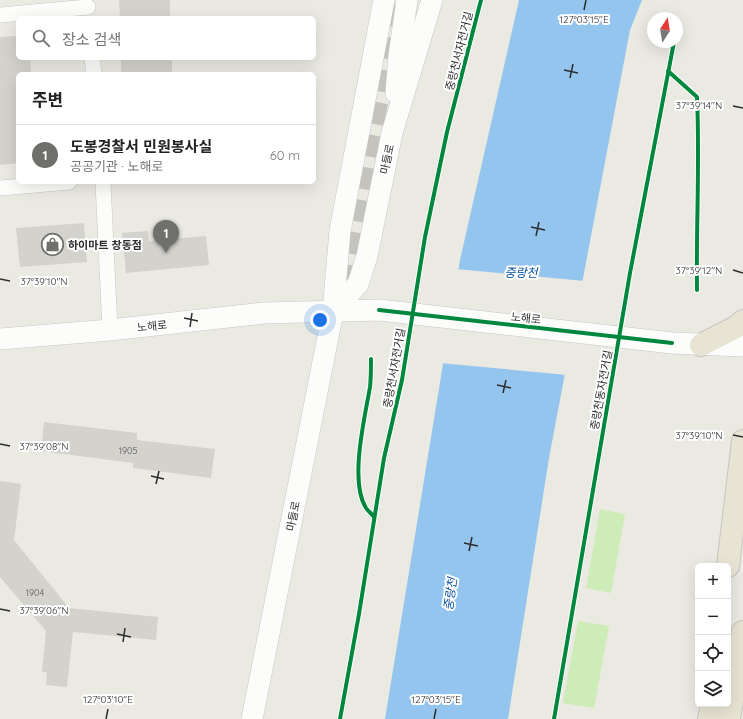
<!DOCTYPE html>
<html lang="ko">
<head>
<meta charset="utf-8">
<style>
  body { margin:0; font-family:Quicksand,"Noto Sans KR",sans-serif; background:#f2f2f2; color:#222 }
  .controls { position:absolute; right:12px; bottom:12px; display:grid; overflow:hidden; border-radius:6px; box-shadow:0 4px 16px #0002 }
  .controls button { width:36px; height:36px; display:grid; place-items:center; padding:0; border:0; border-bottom:1px solid #e0e0e0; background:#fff; color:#222; font:20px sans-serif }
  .compass { position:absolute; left:647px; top:12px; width:36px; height:36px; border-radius:50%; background:#fff; box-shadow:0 4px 16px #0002; rotate:12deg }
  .you { position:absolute; left:320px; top:320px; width:14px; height:14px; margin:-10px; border:3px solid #fff; border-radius:50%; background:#1a73e8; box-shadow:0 0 0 6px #1a73e833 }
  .badge { display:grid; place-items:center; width:26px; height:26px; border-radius:50%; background:#6f6f6c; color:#fff; font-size:13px; font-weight:700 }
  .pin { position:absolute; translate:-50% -33px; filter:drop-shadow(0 1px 2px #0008) }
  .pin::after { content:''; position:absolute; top:21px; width:14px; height:12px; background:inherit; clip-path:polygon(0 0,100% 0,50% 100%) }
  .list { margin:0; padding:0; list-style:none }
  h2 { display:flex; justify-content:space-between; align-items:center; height:52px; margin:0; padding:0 16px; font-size:17px }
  h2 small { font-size:13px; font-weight:400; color:#767676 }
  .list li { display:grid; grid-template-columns:26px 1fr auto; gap:12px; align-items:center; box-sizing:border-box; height:60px; padding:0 16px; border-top:1px solid #e0e0e0 }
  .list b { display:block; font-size:15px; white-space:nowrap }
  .list p { margin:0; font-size:13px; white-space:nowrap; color:#767676 }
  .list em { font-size:13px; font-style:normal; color:#767676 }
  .icon { flex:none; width:22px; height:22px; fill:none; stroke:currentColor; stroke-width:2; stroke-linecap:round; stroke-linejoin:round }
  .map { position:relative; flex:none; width:743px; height:719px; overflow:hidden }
  .search { position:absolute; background:#fff; box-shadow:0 4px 16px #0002; left:16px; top:16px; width:300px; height:44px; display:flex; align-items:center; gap:10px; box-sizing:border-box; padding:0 14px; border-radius:6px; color:#767676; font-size:15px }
  .panel { position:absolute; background:#fff; box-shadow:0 4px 16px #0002; left:16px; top:72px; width:300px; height:112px; border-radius:6px }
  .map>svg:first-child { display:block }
  .pitch { fill:#cdecb8 }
  .water { fill:#94c5ee }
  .pier { fill:#eae9e2 }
  .building { fill:#d3d2cd }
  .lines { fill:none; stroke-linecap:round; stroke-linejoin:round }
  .trunk-tunnel { stroke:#c4c3be; stroke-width:22; stroke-dasharray:22 11; stroke-linecap:butt }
  .minor-casing { stroke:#c8c8c7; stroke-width:16 }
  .secondary-casing { stroke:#c8c8c7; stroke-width:22 }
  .trunk-casing { stroke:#c6c5c3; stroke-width:24 }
  .minor { stroke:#fcfcfb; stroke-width:15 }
  .secondary { stroke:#fcfcfb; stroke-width:21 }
  .trunk { stroke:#e8e4d4; stroke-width:22 }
  .cycleway-casing { stroke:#fff; stroke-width:6 }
  .cycleway { stroke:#00873e; stroke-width:4 }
  .ticks { fill:none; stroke:#2d2d2d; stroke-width:1.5 }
  .labels { text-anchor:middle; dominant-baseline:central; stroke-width:4; stroke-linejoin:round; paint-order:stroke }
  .number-label { font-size:9px; fill:#575756 }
  .street-label { font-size:11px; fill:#2d2d2d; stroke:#fff }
  .poi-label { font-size:11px; font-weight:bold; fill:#2d2d2d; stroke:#fff; text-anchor:start }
  .water-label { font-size:12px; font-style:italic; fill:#094fa4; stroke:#fff }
  .ticks-label { font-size:10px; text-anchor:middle; fill:#2d2d2d; stroke:#fff; stroke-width:4; stroke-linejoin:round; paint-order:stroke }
</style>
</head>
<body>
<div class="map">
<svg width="743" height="719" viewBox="0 0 743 719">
  <rect width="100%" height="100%" fill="#eae9e2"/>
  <!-- pitch -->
  <g class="pitch">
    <path d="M600,509L625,514L611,593L586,588Z"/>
    <path d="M578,621L609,626L594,708L563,703Z"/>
  </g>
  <!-- water -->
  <path class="water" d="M519,0H642L630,30L549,458L508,719H385L460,260Z"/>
  <!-- pier -->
  <path class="pier" d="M456,269L585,281L567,375L440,363Z"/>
  <!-- building -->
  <g class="building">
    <path d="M119,0H170V18H120Z"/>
    <path d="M18,36V58H30L31,74H18V163L0,165V37Z"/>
    <rect x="121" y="58" width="51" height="16"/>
    <path d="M84,223L87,262L20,267L16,228Z"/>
    <path d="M148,231L149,241L206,236L209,265L126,273L122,233Z"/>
    <path d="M44,422L137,433V440L215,449L211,478L133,468V463L41,451Z"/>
    <path d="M0,481L21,484L14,540L69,608L158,617L156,640L73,632L67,687L46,685L47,672H42L46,631L0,577Z"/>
  </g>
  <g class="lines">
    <!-- trunk-tunnel -->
    <path class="trunk-tunnel" d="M343,286L367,154L397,0"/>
    <defs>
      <g id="minor">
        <path d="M0,15L88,7"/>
        <path d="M92,58L94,74"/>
        <path d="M103,182L110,330"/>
        <path d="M0,188L69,182"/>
      </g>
      <g id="secondary">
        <path d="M396,93L399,56L407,0"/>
        <path d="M333,312L358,284L367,256L392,133L432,0"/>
        <path d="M0,339L110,330L264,313L379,310L672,343L743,346"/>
        <path d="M252,719L333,312L340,231L384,0"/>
      </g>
      <g id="trunk">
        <path d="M701,345L736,327L743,321"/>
        <path d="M728,566L743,441"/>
        <path d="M709,719L712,704"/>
        <path d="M729,719L743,632"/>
      </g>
    </defs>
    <!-- minor casing -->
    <use href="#minor" class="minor-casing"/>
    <!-- secondary casing -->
    <use href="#secondary" class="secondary-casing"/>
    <!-- trunk casing -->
    <use href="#trunk" class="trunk-casing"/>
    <!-- minor -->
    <use href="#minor" class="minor"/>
    <!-- secondary -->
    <use href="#secondary" class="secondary"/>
    <!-- trunk -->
    <use href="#trunk" class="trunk"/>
    <defs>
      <g id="cycleway">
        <path d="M668,71L697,97C700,161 696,225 697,290"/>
        <path d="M379,310L672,343"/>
        <path d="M371,359C371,368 371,378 370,387C365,417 349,481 366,508C368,511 372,514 374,517"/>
        <path d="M340,719L359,614L384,458L402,380L425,237L447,132L481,0"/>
        <path d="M554,719L630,273L674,42"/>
      </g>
    </defs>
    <!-- cycleway casing -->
    <use href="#cycleway" class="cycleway-casing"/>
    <!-- cycleway -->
    <use href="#cycleway" class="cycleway"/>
  </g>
  <!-- ticks -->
  <path class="ticks" d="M584,10L586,0M564,70L578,73M570,78L573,64M733,106L743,108M531,227L545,230M536,236L539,222M733,270L743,273M0,279L10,281M184,318L198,321M190,327L192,313M497,385L511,388M503,393L506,380M733,435L743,437M0,444L10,446M151,476L164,479M156,484L159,471M464,543L478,546M469,551L472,537M0,609L10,611M117,634L131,637M123,642L125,628M106,719L108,709M434,719L436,709"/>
  <!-- icons -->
  <defs>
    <symbol id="shop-ring" viewBox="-11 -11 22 22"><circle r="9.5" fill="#fff" stroke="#6f6f6c" stroke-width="1.5"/><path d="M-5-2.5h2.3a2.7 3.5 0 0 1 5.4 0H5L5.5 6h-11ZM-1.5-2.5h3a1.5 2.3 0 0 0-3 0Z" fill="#6f6f6c"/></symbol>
  </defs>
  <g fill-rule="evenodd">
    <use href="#shop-ring" x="40" y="232" width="25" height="25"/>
  </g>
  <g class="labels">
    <!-- number labels -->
    <g class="number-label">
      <text x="128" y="450">1905</text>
      <text x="35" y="592">1904</text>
    </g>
    <!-- street labels -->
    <g class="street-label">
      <text transform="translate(459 51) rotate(-76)">중랑천서자전거길</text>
      <text transform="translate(387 159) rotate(-78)">마들로</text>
      <text transform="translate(526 318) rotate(6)">노해로</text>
      <text transform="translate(152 326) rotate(-6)">노해로</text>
      <text transform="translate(394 368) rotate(-80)">중랑천서자전거길</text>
      <text transform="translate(601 390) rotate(-80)">중랑천동자전거길</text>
      <text transform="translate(293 516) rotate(-79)">마들로</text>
    </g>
    <!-- poi labels -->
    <g class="poi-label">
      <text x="68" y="245">하이마트 창동점</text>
    </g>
    <!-- water labels -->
    <g class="water-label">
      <text x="521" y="272">중랑천</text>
      <text transform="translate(450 594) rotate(-82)">중랑천</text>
    </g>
  </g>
  <g class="ticks-label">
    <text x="584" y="23">127°03'15"E</text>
    <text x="699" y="109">37°39'14"N</text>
    <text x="699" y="274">37°39'12"N</text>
    <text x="44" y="285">37°39'10"N</text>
    <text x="699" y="439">37°39'10"N</text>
    <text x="44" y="450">37°39'08"N</text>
    <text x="44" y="614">37°39'06"N</text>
    <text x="108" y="703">127°03'10"E</text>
    <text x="436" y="703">127°03'15"E</text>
  </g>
</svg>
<div class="controls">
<button>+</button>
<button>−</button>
<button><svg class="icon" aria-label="locate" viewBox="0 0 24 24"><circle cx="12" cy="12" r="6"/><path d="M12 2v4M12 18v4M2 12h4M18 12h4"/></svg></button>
<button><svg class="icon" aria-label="layers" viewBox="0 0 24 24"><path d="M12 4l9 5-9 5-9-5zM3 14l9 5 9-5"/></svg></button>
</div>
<svg class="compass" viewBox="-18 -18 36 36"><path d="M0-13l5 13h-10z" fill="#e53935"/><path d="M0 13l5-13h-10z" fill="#767676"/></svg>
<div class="you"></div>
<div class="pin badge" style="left:166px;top:253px">1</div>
<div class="search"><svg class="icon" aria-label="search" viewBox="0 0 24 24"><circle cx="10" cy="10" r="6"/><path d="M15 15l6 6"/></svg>장소 검색</div>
<section class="panel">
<h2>주변<small></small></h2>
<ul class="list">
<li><span class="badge">1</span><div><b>도봉경찰서 민원봉사실</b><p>공공기관 · 노해로</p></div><em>60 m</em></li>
</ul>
</section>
</div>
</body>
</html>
